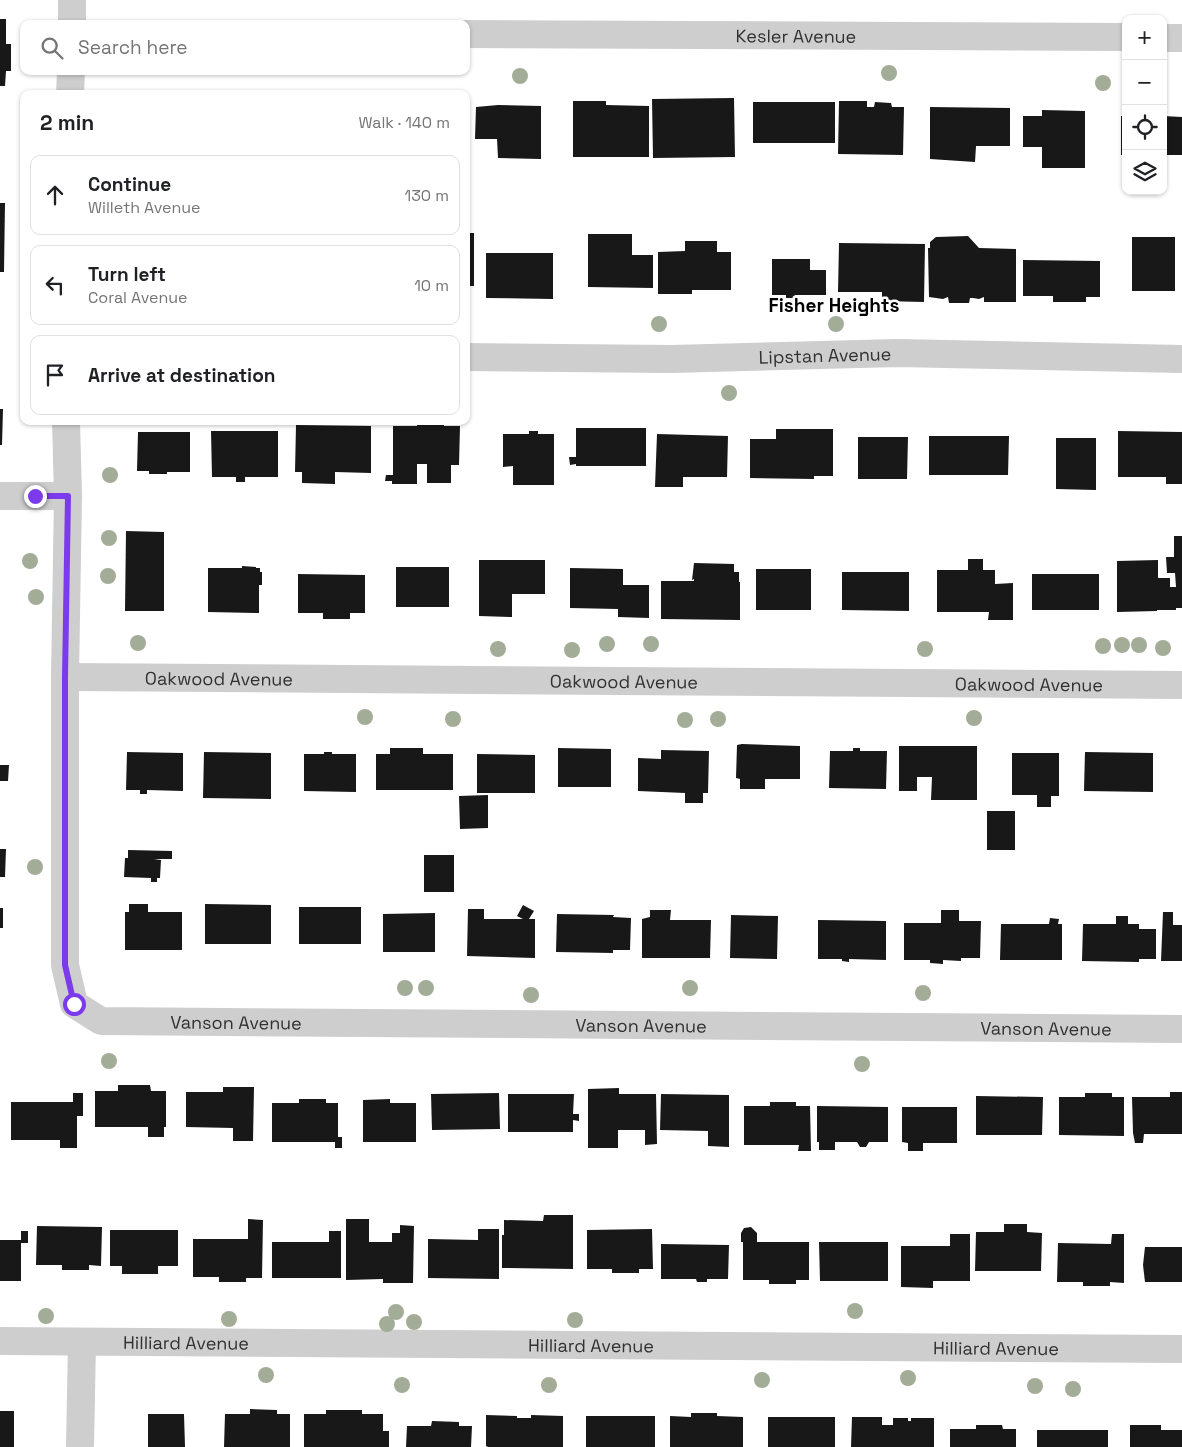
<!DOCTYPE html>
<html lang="en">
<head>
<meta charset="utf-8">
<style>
  body { margin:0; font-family:"Space Grotesk",sans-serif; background:#f6f6f6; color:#202124 }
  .controls { position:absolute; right:15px; top:15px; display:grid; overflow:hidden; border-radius:10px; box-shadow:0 1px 4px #0004 }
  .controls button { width:45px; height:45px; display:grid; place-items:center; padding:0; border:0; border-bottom:1px solid #e0e0e0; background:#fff; color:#202124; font:25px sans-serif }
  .stop { position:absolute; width:15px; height:15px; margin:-11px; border:4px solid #7c3aed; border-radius:50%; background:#fff }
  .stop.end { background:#7c3aed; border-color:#fff; box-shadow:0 1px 5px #0008 }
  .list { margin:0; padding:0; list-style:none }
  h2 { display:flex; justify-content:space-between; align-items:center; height:65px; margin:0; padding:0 20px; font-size:21px }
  h2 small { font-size:16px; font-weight:400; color:#757577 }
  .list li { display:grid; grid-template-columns:32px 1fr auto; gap:15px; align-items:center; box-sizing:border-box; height:80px; margin:0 10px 10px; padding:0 10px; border:1px solid #e0e0e0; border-radius:10px }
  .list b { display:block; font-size:19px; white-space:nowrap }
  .list p { margin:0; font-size:16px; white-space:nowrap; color:#757577 }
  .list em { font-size:16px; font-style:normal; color:#757577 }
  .icon { flex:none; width:28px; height:28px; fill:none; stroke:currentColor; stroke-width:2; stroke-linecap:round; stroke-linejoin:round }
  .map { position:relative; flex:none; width:1182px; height:1447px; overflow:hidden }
  .search { position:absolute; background:#fff; box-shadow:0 1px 4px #0004; left:20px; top:20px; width:450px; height:55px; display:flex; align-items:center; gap:12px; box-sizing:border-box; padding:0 18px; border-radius:10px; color:#757577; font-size:19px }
  .panel { position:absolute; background:#fff; box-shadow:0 1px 4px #0004; left:20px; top:90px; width:450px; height:335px; border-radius:10px }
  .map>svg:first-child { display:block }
  .building { fill:#181818 }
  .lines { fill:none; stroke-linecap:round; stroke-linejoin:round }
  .minor { stroke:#cecece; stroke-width:28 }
  .tree { fill:#a2ac97 }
  .route { stroke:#7c3aed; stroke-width:6 }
  .labels { text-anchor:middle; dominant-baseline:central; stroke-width:5; stroke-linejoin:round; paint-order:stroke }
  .street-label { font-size:18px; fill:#313131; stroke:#fff }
  .neighbourhood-label { font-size:19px; font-weight:bold; fill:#000; stroke:#fff }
</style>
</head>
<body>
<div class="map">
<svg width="1182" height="1447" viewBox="0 0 1182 1447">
  <rect width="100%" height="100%" fill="#fff"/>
  <!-- building -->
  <g class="building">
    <path d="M0,19H6V44H11V71H6L5,86H0Z"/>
    <path d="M734,98L735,157L653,158L652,99Z"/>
    <path d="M573,101H606V105L649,106V157H573Z"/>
    <path d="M839,101H867V107H874L875,102L891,103L892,107H904L903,155L838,154Z"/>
    <rect x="753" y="102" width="82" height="41"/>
    <path d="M498,105L541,106V159L498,158L497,139H475L476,107Z"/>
    <path d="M930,107L1010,108V146H976L975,162L930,159Z"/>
    <path d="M1042,110L1085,111V168H1042V147H1023V116H1042Z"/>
    <rect x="1121" y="116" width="5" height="39"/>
    <path d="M1163,116L1182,117V155H1163Z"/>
    <path d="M0,203H5L4,272H0Z"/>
    <rect x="466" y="233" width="8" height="53"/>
    <path d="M588,234H632V255H653V288L588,287Z"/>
    <path d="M968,236L979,248L1016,249V302H984V297L979,299L973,298H970L969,303H949L948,297L943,299L929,297L928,248H930V242L936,237Z"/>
    <rect x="1132" y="237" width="43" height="54"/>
    <path d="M685,241H717V252H731V290H692V294H658V252L685,251Z"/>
    <path d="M839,243L925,244L924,302L882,301V292H838Z"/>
    <path d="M486,253H553V299L486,298Z"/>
    <path d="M772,259H810V270H826V295H795V298H786V295H772Z"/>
    <path d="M1023,260L1100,261V297H1086V302H1053V296H1023Z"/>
    <path d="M0,409H3L2,445H0Z"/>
    <path d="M417,421H444V426H460L459,465H451V483H427V464H417V484H392V481H385L386,475H393V426H417Z"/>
    <path d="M296,425L371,426V473L335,472V484L302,483V472H295Z"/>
    <path d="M576,428H646V466H576V464L570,465L569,457H576Z"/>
    <path d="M776,429H833V476H814V479L750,478V439H776Z"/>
    <path d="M211,431H278V477H245V482H236V477H212Z"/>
    <path d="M529,431H538V434H554V485H513V466L503,467V434H529Z"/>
    <path d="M1118,431L1182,432V484H1166V477H1118Z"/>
    <path d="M138,432H190V472H167V474H149V471H137Z"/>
    <path d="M657,434L728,436L727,477H683V487H655Z"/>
    <path d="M929,436H1009L1008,475H929Z"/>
    <path d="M858,437H908L907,479H858Z"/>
    <path d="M1056,438H1096V490L1056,489Z"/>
    <path d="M126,531L164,532V611H125Z"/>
    <path d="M1174,536H1182V608H1176V610H1157V611L1117,612V561L1158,560V578H1170V587H1176L1175,573H1167L1166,557H1174Z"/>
    <path d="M968,559H983V570H995V584L1013,583V620H988L989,612H937V570H968Z"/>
    <path d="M479,560H545V594H512V617L479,616Z"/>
    <path d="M694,563L734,564V572H739V582H740V620L661,619V581H694V579L692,580Z"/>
    <path d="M242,566L256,567V568H260V572H262V585H259V613L208,612V568H242Z"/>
    <rect x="396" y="567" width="53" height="40"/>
    <path d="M570,568L623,569V585H649V618L618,617V609L570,608Z"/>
    <rect x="756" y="569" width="55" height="41"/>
    <path d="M842,572H909V611L842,610Z"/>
    <path d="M298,574L365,575V613H350V619H323V613H298Z"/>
    <rect x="1032" y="574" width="67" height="36"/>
    <path d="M742,744L800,746V779H765V789H740V779L736,778L737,745Z"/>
    <path d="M899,746H977V800H931L932,777H917V791H899Z"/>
    <path d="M390,748H423V754H453V790H376V754H390Z"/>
    <path d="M558,748L611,749V787H558Z"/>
    <path d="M853,748H860V751H887L886,789L829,788L830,751H853Z"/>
    <path d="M661,750L709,751L708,793H703V803H685V793L638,791V758L661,759Z"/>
    <path d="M127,752L183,753V791L147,790V794H140V790H126Z"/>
    <path d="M204,752L271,753V799L203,798Z"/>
    <path d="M324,752H332V754H356V792L304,791V754H324Z"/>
    <path d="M1085,752L1153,753V792L1084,791Z"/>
    <path d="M1012,753H1059V796H1051V807H1037V795H1012Z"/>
    <path d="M477,754L535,755V793H477Z"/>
    <path d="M0,765H9L8,781H0Z"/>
    <path d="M488,795V828L460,829L459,796Z"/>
    <rect x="987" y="811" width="28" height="39"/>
    <path d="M0,849H6L5,877H0Z"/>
    <path d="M128,850L172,851V859H154L161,860L160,878H157V882H151V878L124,877L125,858H128Z"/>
    <rect x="424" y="855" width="30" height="37"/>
    <path d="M129,904H148V912H182V950H125V912H129Z"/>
    <path d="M205,904L271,905V944H205Z"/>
    <path d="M523,905L534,911L529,919H535V958L467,956L468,909H484V919H523L517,916Z"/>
    <rect x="299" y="907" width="62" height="37"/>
    <rect x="0" y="908" width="3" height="20"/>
    <path d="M650,910H671L670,920H711L710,958H642V919L650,917Z"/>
    <path d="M941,910H959V921H981L980,958H961V961L943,960V964L930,963V960H904V923H941Z"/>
    <path d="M1163,912H1173V925H1182V961H1161Z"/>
    <path d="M435,913V952H383V914Z"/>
    <path d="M557,914L614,915L613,917L631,918L630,950H613V953L556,952Z"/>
    <path d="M731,915L778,916L777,959L730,958Z"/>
    <path d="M1116,916H1128V924H1139V929H1156V959H1139V962L1082,961L1083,924H1116Z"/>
    <path d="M1050,918L1059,919L1058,924H1062V960H1000L1001,924H1049Z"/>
    <path d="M818,920L886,921V960L849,959V962L842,961V959H818Z"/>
    <path d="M118,1085H150L151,1091H166V1127H164V1137H148V1127H95V1091H118Z"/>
    <path d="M223,1087H254L253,1141H233V1128L186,1127V1092H223Z"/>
    <path d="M619,1088V1094H656L657,1144L645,1145V1130H618V1148H588V1089Z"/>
    <path d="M1170,1092H1182V1134H1144L1143,1143H1135L1133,1133L1132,1097H1170Z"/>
    <path d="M73,1093H83V1116H77V1148H60V1140H11V1102H73Z"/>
    <path d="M499,1093L500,1129L432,1130L431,1094Z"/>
    <path d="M1085,1093H1112V1097H1124V1136L1059,1135V1097H1085Z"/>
    <path d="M508,1094H574L573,1114H579V1121L573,1120V1132H508Z"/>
    <path d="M661,1094L729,1095V1147L708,1146V1131L660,1130Z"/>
    <path d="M976,1096L1043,1097L1042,1135H976Z"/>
    <path d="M299,1099H326V1103H338V1137H342V1148H335V1142H272V1103H299Z"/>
    <path d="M390,1099V1103H416V1142H363V1100Z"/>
    <path d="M770,1102H796V1106H810L811,1151H798L799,1145H744V1106H770Z"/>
    <path d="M817,1106L888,1107V1142H869L866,1147H860L857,1142H835V1150H819V1142H817Z"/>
    <path d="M902,1107H957V1143H923V1151H908V1143L902,1142Z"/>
    <path d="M544,1215H573V1269L502,1268V1235H504V1220L543,1221Z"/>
    <path d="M248,1219L263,1220L262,1278H246V1282H219V1277H193V1239H248Z"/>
    <path d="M346,1219H369V1242H392V1233H400V1225L414,1226L413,1283H383V1279L346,1280Z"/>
    <path d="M1004,1224H1027V1232L1042,1233L1041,1271H975L976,1232H1004Z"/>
    <path d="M37,1226L102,1227L101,1266L89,1265V1270H62V1265H36Z"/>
    <path d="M751,1227L757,1233V1242H809V1280H796V1284H769V1280H743V1242H741V1233L744,1228Z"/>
    <path d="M478,1229H499V1279L428,1278V1239L478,1240Z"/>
    <path d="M652,1229L653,1269H639V1273H612V1269H587V1230Z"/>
    <path d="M110,1230H178V1266H158V1274H122V1266H110Z"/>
    <path d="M21,1231H28V1243H21V1281H0V1240H21Z"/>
    <path d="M329,1231H341V1278H272V1242H329Z"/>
    <path d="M950,1234H970V1281H933V1288L901,1287V1246H950Z"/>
    <path d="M1112,1234H1124V1283L1110,1282V1286H1083V1282H1057L1058,1243L1111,1244Z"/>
    <path d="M819,1242H888V1281H820Z"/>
    <path d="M661,1244L729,1245L728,1279H707V1282H697L696,1279H661Z"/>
    <path d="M1145,1247H1182V1282H1145L1143,1265Z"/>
    <path d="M250,1409L277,1410V1414H290V1447H224L225,1414H250Z"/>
    <path d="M326,1410H362V1414H383V1431H389V1447H304V1414H326Z"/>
    <rect x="0" y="1411" width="14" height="36"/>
    <path d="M691,1413H717V1416L743,1417V1447H670V1416L691,1417Z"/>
    <path d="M148,1414H184L185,1447H148Z"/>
    <path d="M486,1415L517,1416V1418H531V1415L563,1416V1447H488L486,1446Z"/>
    <rect x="586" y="1416" width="69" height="31"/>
    <rect x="768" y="1417" width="67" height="30"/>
    <path d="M852,1417H882V1425H893V1418H908V1421H911V1418H934V1447H851Z"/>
    <path d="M432,1421L459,1422V1426H472L471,1447H406L407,1426H431Z"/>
    <path d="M976,1425H1002L1003,1429H1016V1447H950V1429H976Z"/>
    <path d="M1130,1425H1161V1430H1182V1447H1130Z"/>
    <rect x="1037" y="1430" width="71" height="17"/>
  </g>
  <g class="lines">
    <!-- minor -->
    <g class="minor">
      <path d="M72,24V0"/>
      <path id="s1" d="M466,34L1126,37"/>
      <path d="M1163,38H1182"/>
      <path d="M70,94L71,71"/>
      <path id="s2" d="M466,357L672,359L898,353L1182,359"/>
      <path id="s3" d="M66,421L68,496L65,677V965L74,1004L101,1021L1182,1029"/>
      <path d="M0,496H68"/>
      <path id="s4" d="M65,677L1182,685"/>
      <path id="s5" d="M0,1341L1182,1349"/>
      <path d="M80,1447L82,1342"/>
    </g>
  </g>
  <!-- trees -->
  <g class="tree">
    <circle cx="889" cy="73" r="8"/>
    <circle cx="520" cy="76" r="8"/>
    <circle cx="1103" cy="83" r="8"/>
    <circle cx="659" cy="324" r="8"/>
    <circle cx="836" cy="324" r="8"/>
    <circle cx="729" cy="393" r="8"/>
    <circle cx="110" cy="475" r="8"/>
    <circle cx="109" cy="538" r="8"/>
    <circle cx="30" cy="561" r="8"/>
    <circle cx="108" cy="576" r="8"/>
    <circle cx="36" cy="597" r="8"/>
    <circle cx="138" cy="643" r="8"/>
    <circle cx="607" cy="644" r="8"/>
    <circle cx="651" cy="644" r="8"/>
    <circle cx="1122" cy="645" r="8"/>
    <circle cx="1139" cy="645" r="8"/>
    <circle cx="1103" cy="646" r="8"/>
    <circle cx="1163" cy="648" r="8"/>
    <circle cx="498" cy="649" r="8"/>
    <circle cx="925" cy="649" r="8"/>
    <circle cx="572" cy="650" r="8"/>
    <circle cx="365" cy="717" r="8"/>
    <circle cx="974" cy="718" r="8"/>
    <circle cx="453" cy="719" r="8"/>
    <circle cx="718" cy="719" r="8"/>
    <circle cx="685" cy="720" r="8"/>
    <circle cx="35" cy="867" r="8"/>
    <circle cx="405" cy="988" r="8"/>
    <circle cx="426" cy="988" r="8"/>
    <circle cx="690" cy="988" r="8"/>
    <circle cx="923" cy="993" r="8"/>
    <circle cx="531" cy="995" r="8"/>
    <circle cx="109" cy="1061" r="8"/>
    <circle cx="862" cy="1064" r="8"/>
    <circle cx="855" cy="1311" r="8"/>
    <circle cx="396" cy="1312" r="8"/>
    <circle cx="46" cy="1316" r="8"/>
    <circle cx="229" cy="1319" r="8"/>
    <circle cx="575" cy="1320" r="8"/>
    <circle cx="414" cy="1322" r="8"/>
    <circle cx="387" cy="1324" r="8"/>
    <circle cx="266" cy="1375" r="8"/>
    <circle cx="908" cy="1378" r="8"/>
    <circle cx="762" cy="1380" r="8"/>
    <circle cx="402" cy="1385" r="8"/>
    <circle cx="549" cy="1385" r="8"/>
    <circle cx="1035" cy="1386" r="8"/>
    <circle cx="1073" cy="1389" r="8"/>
  </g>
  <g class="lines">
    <!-- route -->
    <path class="route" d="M35,496H68L65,677V965L74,1004"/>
  </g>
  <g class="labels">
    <!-- street labels -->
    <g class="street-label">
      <text stroke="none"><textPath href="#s1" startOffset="330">Kesler Avenue</textPath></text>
      <text stroke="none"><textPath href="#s2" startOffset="359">Lipstan Avenue</textPath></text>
      <text stroke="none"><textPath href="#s4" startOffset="154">Oakwood Avenue</textPath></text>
      <text stroke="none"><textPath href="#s4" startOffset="559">Oakwood Avenue</textPath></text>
      <text stroke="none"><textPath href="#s4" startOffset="964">Oakwood Avenue</textPath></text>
      <text stroke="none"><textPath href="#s3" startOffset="751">Vanson Avenue</textPath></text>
      <text stroke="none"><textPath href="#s3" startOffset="1156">Vanson Avenue</textPath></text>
      <text stroke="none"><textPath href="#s3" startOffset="1561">Vanson Avenue</textPath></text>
      <text stroke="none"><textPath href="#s5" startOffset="186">Hilliard Avenue</textPath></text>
      <text stroke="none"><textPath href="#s5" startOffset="591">Hilliard Avenue</textPath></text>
      <text stroke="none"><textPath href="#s5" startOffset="996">Hilliard Avenue</textPath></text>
    </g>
    <!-- neighbourhood labels -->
    <g class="neighbourhood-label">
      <text x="834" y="305">Fisher Heights</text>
    </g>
  </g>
</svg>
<div class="controls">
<button>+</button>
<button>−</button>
<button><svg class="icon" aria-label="locate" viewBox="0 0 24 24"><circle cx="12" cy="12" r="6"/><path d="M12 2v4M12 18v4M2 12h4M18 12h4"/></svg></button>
<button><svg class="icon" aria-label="layers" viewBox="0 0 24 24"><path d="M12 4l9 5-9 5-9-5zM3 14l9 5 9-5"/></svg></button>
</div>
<div class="stop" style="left:74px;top:1004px"></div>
<div class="stop end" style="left:35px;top:496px"></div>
<div class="search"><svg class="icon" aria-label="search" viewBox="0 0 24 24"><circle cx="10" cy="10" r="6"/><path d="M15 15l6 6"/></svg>Search here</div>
<section class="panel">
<h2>2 min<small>Walk · 140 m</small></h2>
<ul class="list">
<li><svg class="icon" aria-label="ahead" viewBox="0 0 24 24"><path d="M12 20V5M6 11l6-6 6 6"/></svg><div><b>Continue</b><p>Willeth Avenue</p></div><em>130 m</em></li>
<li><svg class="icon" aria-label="left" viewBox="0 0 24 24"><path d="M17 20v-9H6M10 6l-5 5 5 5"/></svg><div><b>Turn left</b><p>Coral Avenue</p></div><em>10 m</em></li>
<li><svg class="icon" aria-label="arrive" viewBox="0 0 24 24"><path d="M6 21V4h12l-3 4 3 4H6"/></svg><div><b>Arrive at destination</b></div></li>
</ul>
</section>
</div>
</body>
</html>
